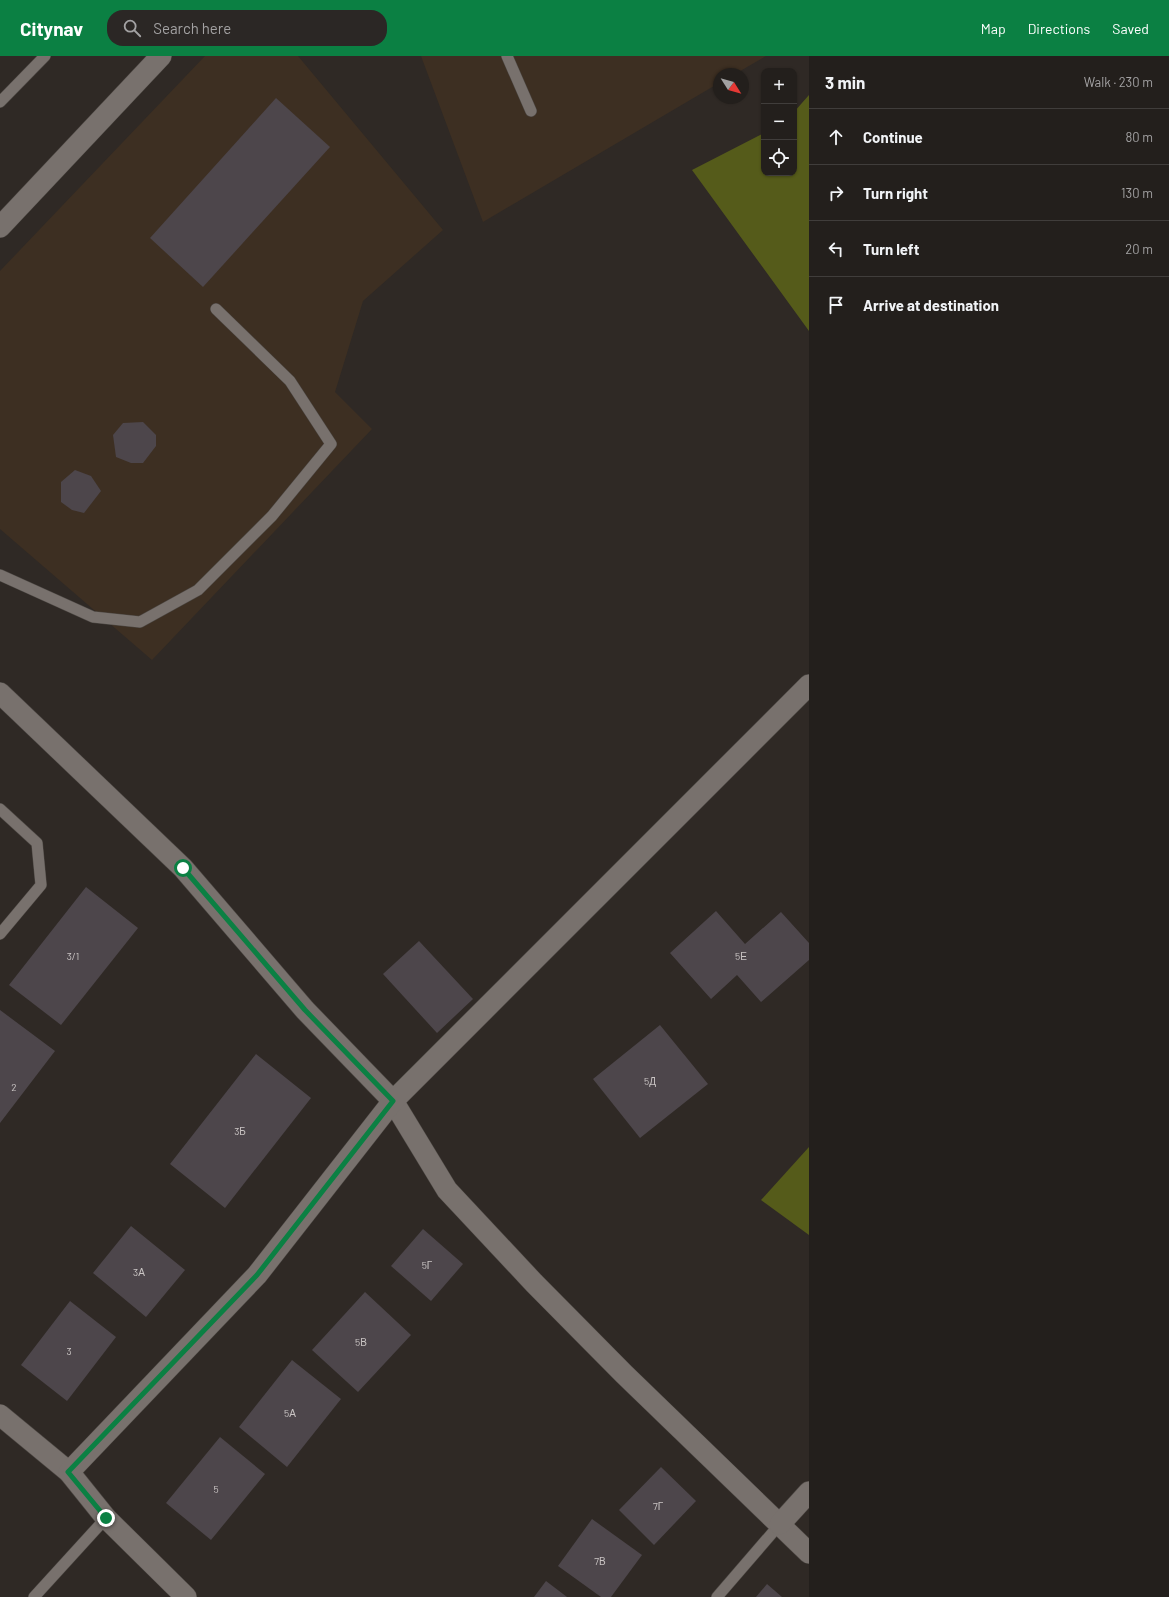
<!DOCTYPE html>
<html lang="en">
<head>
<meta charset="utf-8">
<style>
  body { margin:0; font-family:Barlow,sans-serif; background:#2b2725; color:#f1f3f6 }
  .controls { position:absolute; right:12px; top:12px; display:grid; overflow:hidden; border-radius:8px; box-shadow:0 1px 3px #0004 }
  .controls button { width:36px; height:36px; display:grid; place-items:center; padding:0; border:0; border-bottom:1px solid #403d3b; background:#231f1c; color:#f1f3f6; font:20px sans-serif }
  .compass { position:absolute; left:713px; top:12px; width:36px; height:36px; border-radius:50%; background:#231f1c; box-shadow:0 1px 3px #0004; rotate:127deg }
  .stop { position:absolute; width:12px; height:12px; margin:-9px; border:3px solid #0b8043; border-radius:50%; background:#fff }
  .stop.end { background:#0b8043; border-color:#fff; box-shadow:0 1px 4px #0008 }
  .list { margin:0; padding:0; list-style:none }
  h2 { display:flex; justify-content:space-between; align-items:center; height:52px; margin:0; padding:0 16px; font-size:17px }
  h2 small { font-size:13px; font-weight:400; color:#a3a2a3 }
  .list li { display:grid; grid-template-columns:26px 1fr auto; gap:12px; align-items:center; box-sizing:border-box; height:56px; padding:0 16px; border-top:1px solid #403d3b }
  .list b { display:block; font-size:15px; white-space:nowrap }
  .list em { font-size:13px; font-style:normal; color:#a3a2a3 }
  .icon { flex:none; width:22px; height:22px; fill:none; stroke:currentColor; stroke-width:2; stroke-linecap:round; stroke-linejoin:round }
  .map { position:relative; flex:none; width:809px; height:1541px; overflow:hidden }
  header { display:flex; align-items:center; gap:24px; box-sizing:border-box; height:56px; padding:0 20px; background:#0b8043; color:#fff }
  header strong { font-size:19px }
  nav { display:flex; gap:22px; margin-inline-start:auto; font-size:14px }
  .search { width:280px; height:36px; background:#2b2725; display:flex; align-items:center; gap:10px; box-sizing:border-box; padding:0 14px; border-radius:16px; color:#a3a2a3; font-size:15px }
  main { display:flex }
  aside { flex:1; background:#231f1c }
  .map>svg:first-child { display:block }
  .industrial { fill:#3d2f22 }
  .forest { fill:#555b1a }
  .building { fill:#4d464b }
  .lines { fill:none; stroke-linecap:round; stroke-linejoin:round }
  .service-casing { stroke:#4c4743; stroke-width:12 }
  .minor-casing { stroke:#4c4743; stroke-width:22 }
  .service { stroke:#78716d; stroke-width:11 }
  .minor { stroke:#78716d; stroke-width:21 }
  .route { stroke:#0b8043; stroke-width:5 }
  .labels { text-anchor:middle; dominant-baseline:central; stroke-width:3; stroke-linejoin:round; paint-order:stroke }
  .number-label { font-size:10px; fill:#cac5c4 }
</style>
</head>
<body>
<header>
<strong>Citynav</strong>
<div class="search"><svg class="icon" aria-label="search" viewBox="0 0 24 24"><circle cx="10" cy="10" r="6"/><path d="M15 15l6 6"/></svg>Search here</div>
<nav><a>Map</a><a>Directions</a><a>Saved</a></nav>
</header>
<main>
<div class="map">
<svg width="809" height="1541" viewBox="0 0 809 1541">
  <rect width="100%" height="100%" fill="#2f2925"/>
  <!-- industrial -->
  <g class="industrial">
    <path d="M205,0H298L443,174L363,245L335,336L372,373L152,604L0,473V215Z"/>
    <path d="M421,0H766L735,18H719V27L483,166Z"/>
  </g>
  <!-- forest -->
  <g class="forest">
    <path d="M809,39V275L692,114L764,77V117H794V56Z"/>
    <path d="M809,1091V1179L761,1144Z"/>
  </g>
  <!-- building -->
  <g class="building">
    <path d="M276,42L330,91L203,231L150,182Z"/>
    <path d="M143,366L156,379V390L143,407H131L116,401L113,379L123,367Z"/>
    <path d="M75,414L91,420L101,435L84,457L72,454L61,446V426Z"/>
    <path d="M86,831L138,872L61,969L9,929Z"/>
    <path d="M716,855L745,888L781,856L809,887V904L761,946L737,919L711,943L670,897Z"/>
    <path d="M419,885L473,943L437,977L383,918Z"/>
    <path d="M0,954L55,995L0,1067Z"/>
    <path d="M660,969L708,1028L640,1082L593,1023Z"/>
    <path d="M256,998L311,1042L225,1152L170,1108Z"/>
    <path d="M131,1170L185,1214L146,1261L93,1217Z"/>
    <path d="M423,1173L463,1208L431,1245L391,1210Z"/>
    <path d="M365,1236L411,1279L358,1336L312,1294Z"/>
    <path d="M70,1245L116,1281L67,1345L21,1309Z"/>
    <path d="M292,1304L341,1343L287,1411L239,1371Z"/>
    <path d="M220,1381L265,1418L211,1484L166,1447Z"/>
    <path d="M661,1411L696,1445L654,1489L619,1454Z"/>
    <path d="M592,1463L642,1499L611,1541H601L558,1510Z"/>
    <path d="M546,1525L567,1541H534Z"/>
    <path d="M767,1528L782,1541H756Z"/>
  </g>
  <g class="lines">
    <defs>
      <g id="service">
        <path d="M507,0L531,55"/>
        <path d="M0,46L45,0"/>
        <path d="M0,519L93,561L140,566L198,534L272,460L331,388L290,325L216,253"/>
        <path d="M0,753L37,787L41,829L0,878"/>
        <path d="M34,1541L106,1462"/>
        <path d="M717,1541L780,1468"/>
      </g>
      <g id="minor">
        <path d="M0,171L161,0"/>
        <path d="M0,637L183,812L305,954L393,1045L447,1134L534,1227L624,1318L809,1497"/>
        <path d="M0,1359L69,1416L106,1462L186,1541"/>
        <path d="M69,1416L257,1219L393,1045L809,629"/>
        <path d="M780,1468L809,1436"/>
      </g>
    </defs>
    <!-- service casing -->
    <use href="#service" class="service-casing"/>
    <!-- minor casing -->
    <use href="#minor" class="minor-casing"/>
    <!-- service -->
    <use href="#service" class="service"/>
    <!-- minor -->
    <use href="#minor" class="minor"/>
  </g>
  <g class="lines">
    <!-- route -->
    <path class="route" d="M106,1462L68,1416L257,1219L393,1045L305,954L183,812"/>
  </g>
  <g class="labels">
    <!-- number labels -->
    <g class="number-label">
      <text x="73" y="900">3/1</text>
      <text x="741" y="900">5Е</text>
      <text x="650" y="1025">5Д</text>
      <text x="14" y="1031">2</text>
      <text x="240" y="1075">3Б</text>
      <text x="427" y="1209">5Г</text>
      <text x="139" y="1216">3А</text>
      <text x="361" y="1286">5В</text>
      <text x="69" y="1295">3</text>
      <text x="290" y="1357">5А</text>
      <text x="216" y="1433">5</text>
      <text x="658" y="1450">7Г</text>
      <text x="600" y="1505">7В</text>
    </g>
  </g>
</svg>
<div class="controls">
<button>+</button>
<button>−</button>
<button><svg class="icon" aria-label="locate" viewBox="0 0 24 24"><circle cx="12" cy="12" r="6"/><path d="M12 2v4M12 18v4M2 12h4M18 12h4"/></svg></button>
</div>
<svg class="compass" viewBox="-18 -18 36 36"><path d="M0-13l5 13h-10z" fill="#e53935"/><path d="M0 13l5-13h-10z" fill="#a3a2a3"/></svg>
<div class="stop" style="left:183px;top:812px"></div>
<div class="stop end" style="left:106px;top:1462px"></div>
</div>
<aside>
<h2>3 min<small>Walk · 230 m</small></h2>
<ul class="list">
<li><svg class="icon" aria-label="ahead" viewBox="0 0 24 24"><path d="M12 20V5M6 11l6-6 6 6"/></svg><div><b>Continue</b></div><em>80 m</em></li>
<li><svg class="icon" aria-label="right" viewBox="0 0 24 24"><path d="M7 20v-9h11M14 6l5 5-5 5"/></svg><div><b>Turn right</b></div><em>130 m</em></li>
<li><svg class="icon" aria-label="left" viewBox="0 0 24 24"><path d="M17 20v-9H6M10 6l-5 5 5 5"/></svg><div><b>Turn left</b></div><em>20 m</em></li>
<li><svg class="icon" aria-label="arrive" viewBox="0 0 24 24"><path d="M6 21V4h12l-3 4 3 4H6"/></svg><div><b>Arrive at destination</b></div></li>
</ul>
</aside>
</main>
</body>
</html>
